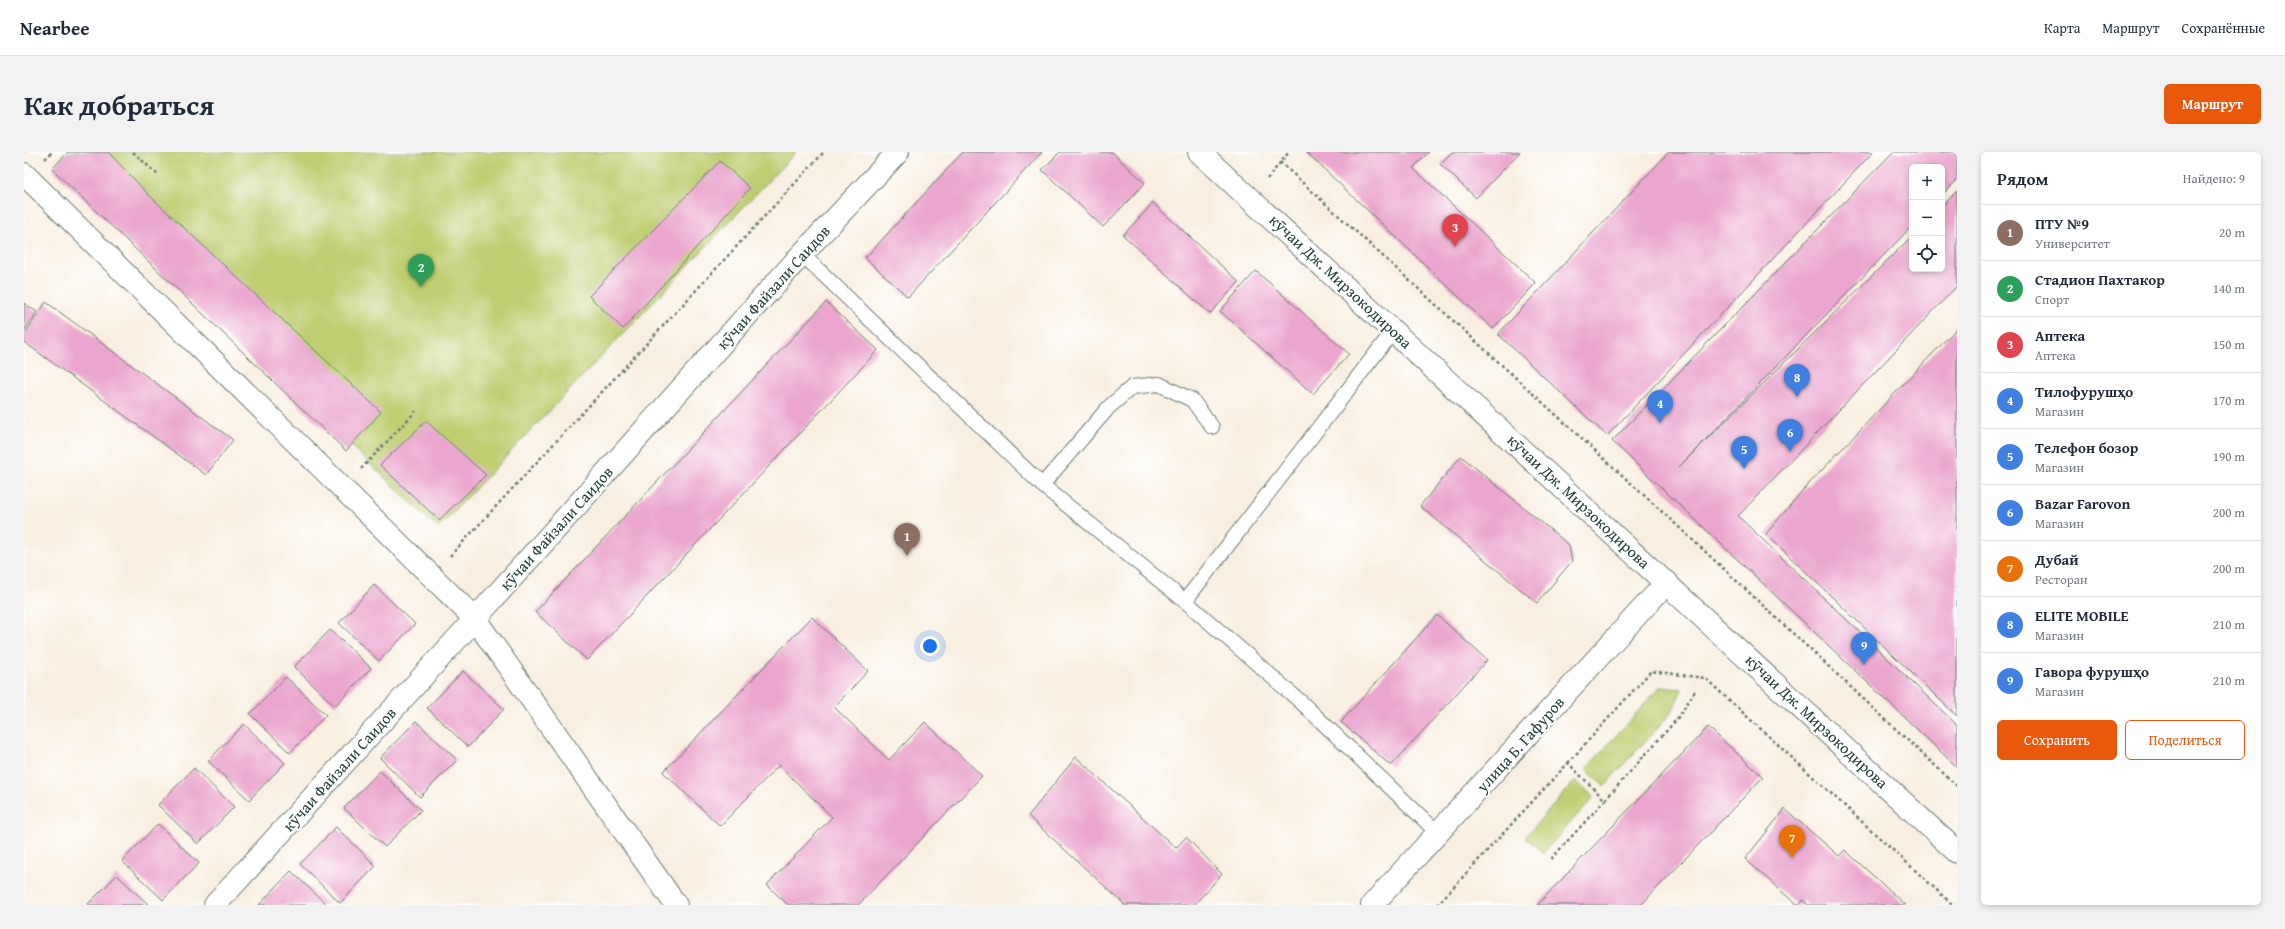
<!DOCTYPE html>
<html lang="ru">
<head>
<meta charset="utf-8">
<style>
  body { margin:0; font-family:"Gentium Book Plus",serif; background:#f2f2f3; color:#1f2937 }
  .controls { position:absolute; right:12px; top:12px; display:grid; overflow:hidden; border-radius:6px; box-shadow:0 2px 6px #0003 }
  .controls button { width:36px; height:36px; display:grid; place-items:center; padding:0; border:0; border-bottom:1px solid #e0e1e3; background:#fff; color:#1f2937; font:20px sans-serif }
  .you { position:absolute; left:906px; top:494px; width:14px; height:14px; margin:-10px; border:3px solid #fff; border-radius:50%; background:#1a73e8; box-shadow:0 0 0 6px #1a73e833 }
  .badge { display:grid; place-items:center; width:26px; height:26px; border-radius:50%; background:#ea580c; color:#fff; font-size:13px; font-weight:700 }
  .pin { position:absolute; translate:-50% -33px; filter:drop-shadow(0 1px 2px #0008) }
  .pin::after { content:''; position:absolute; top:21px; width:14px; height:12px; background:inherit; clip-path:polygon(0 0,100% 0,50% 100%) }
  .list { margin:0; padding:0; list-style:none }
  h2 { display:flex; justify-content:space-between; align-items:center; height:52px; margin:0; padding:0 16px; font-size:17px }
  h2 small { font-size:13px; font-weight:400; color:#747a83 }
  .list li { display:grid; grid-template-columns:26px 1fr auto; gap:12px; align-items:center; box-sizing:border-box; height:56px; padding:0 16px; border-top:1px solid #e0e1e3 }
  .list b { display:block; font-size:15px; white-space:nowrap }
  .list p { margin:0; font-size:13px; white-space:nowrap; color:#747a83 }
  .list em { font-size:13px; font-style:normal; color:#747a83 }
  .actions { display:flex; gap:8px; padding:12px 16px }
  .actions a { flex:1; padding:9px 0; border:1px solid #ea580c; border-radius:6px; text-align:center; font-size:14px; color:#ea580c }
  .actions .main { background:#ea580c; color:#fff }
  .icon { flex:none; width:22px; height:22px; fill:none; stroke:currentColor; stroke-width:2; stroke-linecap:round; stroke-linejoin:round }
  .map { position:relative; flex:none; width:1933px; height:753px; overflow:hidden; border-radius:6px }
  header { display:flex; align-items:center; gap:24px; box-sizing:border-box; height:56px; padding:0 20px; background:#fff; border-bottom:1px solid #e0e1e3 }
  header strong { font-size:19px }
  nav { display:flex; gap:22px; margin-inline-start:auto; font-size:14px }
  .intro { display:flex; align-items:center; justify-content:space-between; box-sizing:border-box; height:96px; padding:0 24px }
  h1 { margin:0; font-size:28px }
  .button { padding:10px 18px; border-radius:6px; background:#ea580c; color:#fff; font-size:14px; font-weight:700 }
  main { display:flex; gap:24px; padding:0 24px }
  aside { flex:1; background:#fff; border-radius:6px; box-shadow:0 2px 6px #0003 }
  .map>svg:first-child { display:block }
  .green { fill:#bece70; stroke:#6e8652 }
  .building { fill:#eaa6ce }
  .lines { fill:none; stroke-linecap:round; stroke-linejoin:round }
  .service-casing { stroke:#6b7b71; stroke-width:16 }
  .minor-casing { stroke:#6b7b71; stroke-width:24 }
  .tertiary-casing { stroke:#6b7b71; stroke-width:24 }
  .path { stroke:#6b7b71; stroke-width:2.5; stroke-dasharray:3 3; stroke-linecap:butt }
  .service { stroke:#fff; stroke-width:14 }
  .minor { stroke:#fff; stroke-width:22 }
  .tertiary { stroke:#fff; stroke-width:22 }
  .labels { text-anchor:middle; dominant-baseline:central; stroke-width:4; stroke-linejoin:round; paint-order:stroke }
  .street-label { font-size:16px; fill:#1f3d34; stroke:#fff }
</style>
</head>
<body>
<header>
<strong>Nearbee</strong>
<nav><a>Карта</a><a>Маршрут</a><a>Сохранённые</a></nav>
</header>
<div class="intro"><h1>Как добраться</h1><a class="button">Маршрут</a></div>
<main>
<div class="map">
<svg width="1933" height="753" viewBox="0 0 1933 753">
  <rect width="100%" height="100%" fill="#fff"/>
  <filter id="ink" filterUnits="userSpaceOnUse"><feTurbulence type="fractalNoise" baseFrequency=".025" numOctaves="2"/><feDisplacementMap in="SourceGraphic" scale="8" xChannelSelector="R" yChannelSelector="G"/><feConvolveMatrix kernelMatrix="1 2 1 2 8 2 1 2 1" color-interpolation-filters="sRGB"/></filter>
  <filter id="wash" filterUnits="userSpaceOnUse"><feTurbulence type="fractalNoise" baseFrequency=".012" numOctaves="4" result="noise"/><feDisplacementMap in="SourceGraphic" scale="16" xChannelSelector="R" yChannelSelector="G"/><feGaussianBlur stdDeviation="0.9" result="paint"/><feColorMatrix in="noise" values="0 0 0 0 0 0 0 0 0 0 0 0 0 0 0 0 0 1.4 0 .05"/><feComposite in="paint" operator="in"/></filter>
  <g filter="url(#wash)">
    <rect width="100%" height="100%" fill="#f8efe1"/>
    <!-- green -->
    <g class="green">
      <path d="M44,0H772L414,376L31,14Z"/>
      <path d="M1636,535L1658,537L1648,560L1580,634L1562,617Z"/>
      <path d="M1551,629L1570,645L1519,701L1501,685Z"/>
    </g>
    <g id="blocks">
      <!-- building -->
      <g class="building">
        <path d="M44,0H84L126,44L357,260L322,299L28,17Z"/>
        <path d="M939,0H1018L884,145L841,106Z"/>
        <path d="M1036,0H1088L1121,31L1079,75L1018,18Z"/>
        <path d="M1284,0H1405L1389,16L1512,131L1469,177L1283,1Z"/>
        <path d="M1428,0H1496L1452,46L1416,12Z"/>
        <path d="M1645,0H1849L1583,284L1474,182Z"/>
        <path d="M1869,0H1933V28L1918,43V15H1888V74L1655,315L1888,84V117H1918V54L1933,39V134L1714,364L1933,573V615L1588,289Z"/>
        <path d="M696,9L726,36L599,177L565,144Z"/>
        <path d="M1129,51L1215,130L1186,162L1099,83Z"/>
        <path d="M1232,119L1325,202L1289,242L1196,159Z"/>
        <path d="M22,150L209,288L182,323L0,190V183Z"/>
        <path d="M802,150L854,198L563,508L511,460Z"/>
        <path d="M0,151L13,160L0,179Z"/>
        <path d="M1933,176V564L1742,382L1778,339Z"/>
        <path d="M402,269L462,323L415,368L356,313Z"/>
        <path d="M1437,304L1545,393L1548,409L1513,451L1396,354Z"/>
        <path d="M350,433L391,472L355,509L315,471Z"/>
        <path d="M1413,463L1463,508L1367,614L1317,570Z"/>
        <path d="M788,465L844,519L810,555L865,608L901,570L958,624L834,753H764L743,733L808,665L755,613L696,674L639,620Z"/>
        <path d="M306,478L347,516L311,554L270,515Z"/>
        <path d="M439,519L480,557L444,595L403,556Z"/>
        <path d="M262,525L302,563L266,601L226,562Z"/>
        <path d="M392,569L433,608L396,645L356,606Z"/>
        <path d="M220,572L261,611L225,648L184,609Z"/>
        <path d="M1684,575L1739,625L1617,753H1513Z"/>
        <path d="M1052,605L1152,696L1162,685L1198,722L1170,753H1099L1100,752L1004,664Z"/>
        <path d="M170,616L210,655L174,692L134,653Z"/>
        <path d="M356,619L397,658L361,695L320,656Z"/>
        <path d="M1761,657L1815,704L1821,698L1881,753H1784L1779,748L1776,753H1773L1721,707Z"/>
        <path d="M134,672L175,711L139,748L98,709Z"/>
        <path d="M312,675L352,714L316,751L276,712Z"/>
        <path d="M267,719L303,753H235Z"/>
        <path d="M93,723L125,753H63Z"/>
      </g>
    </g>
  </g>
  <g filter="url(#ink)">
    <use href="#blocks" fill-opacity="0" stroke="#6b7b71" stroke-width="1"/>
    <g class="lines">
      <defs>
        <g id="service">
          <path d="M778,102L1018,333L1161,449"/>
          <path d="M1370,178L1161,449L1277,550L1415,682"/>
          <path d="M1018,333L1085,255L1108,235L1135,232L1168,248L1188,275"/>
        </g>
        <g id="minor">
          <path d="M0,22L451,467L652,753"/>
          <path d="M191,753L451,467L778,102L874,0"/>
          <path d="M1348,753L1643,430"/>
        </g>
        <path id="tertiary" d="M1175,0L1933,700"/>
      </defs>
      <!-- service casing -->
      <use href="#service" class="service-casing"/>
      <!-- minor casing -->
      <use href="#minor" class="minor-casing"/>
      <!-- tertiary casing -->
      <use href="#tertiary" class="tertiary-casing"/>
      <!-- path -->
      <g class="path">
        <path d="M109,0L135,24"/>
        <path d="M21,7L28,0"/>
        <path d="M1256,10L1659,379L1933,634"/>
        <path d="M1243,27L1265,0"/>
        <path d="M337,317L392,259"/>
        <path d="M426,404L800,0"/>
        <path d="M1544,611L1627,519L1681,526L1929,753"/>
        <path d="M1527,707L1581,648"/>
        <path d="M1413,753L1544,611L1581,648L1653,567L1671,539"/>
      </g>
      <!-- service -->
      <use href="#service" class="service"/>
      <!-- minor -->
      <use href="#minor" class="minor"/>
      <!-- tertiary -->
      <use href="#tertiary" class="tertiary"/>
    </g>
  </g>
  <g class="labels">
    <!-- street labels -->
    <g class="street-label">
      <text transform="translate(1317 129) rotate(43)">кӯчаи Дж. Мирзокодирова</text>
      <text transform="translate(749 135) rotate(-48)">кӯчаи Файзали Саидов</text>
      <text transform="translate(1555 349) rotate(43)">кӯчаи Дж. Мирзокодирова</text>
      <text transform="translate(532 376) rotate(-48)">кӯчаи Файзали Саидов</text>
      <text transform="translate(1793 569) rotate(43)">кӯчаи Дж. Мирзокодирова</text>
      <text transform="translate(1496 592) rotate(-48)">улица Б. Гафуров</text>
      <text transform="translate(315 617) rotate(-48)">кӯчаи Файзали Саидов</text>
    </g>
  </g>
</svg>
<div class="controls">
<button>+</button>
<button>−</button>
<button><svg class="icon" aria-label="locate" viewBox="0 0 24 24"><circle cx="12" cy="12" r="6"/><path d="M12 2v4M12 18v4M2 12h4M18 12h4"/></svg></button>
</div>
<div class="you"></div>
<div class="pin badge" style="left:883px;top:404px;background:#8d6e63">1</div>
<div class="pin badge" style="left:397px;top:135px;background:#2e9e5b">2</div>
<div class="pin badge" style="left:1431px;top:95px;background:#e0444e">3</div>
<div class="pin badge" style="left:1636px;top:271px;background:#3f7fe0">4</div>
<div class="pin badge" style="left:1720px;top:317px;background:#3f7fe0">5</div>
<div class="pin badge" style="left:1766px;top:300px;background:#3f7fe0">6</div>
<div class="pin badge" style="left:1768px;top:706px;background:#e8710a">7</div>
<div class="pin badge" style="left:1773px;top:245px;background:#3f7fe0">8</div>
<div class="pin badge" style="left:1840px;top:513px;background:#3f7fe0">9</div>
</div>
<aside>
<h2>Рядом<small>Найдено: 9</small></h2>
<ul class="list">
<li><span class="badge" style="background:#8d6e63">1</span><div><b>ПТУ №9</b><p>Университет</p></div><em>20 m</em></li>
<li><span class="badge" style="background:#2e9e5b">2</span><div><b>Стадион Пахтакор</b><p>Спорт</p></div><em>140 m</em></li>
<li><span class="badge" style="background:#e0444e">3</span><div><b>Аптека</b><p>Аптека</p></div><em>150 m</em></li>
<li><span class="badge" style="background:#3f7fe0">4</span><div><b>Тилофурушҳо</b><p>Магазин</p></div><em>170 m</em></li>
<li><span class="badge" style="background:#3f7fe0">5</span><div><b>Телефон бозор</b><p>Магазин</p></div><em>190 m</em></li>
<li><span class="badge" style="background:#3f7fe0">6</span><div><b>Bazar Farovon</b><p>Магазин</p></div><em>200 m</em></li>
<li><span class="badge" style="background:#e8710a">7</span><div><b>Дубай</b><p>Ресторан</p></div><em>200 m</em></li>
<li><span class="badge" style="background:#3f7fe0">8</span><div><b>ELITE MOBILE</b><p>Магазин</p></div><em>210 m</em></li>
<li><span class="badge" style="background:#3f7fe0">9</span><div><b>Гавора фурушҳо</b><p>Магазин</p></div><em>210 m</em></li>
</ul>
<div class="actions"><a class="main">Сохранить</a><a>Поделиться</a></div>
</aside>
</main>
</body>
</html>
